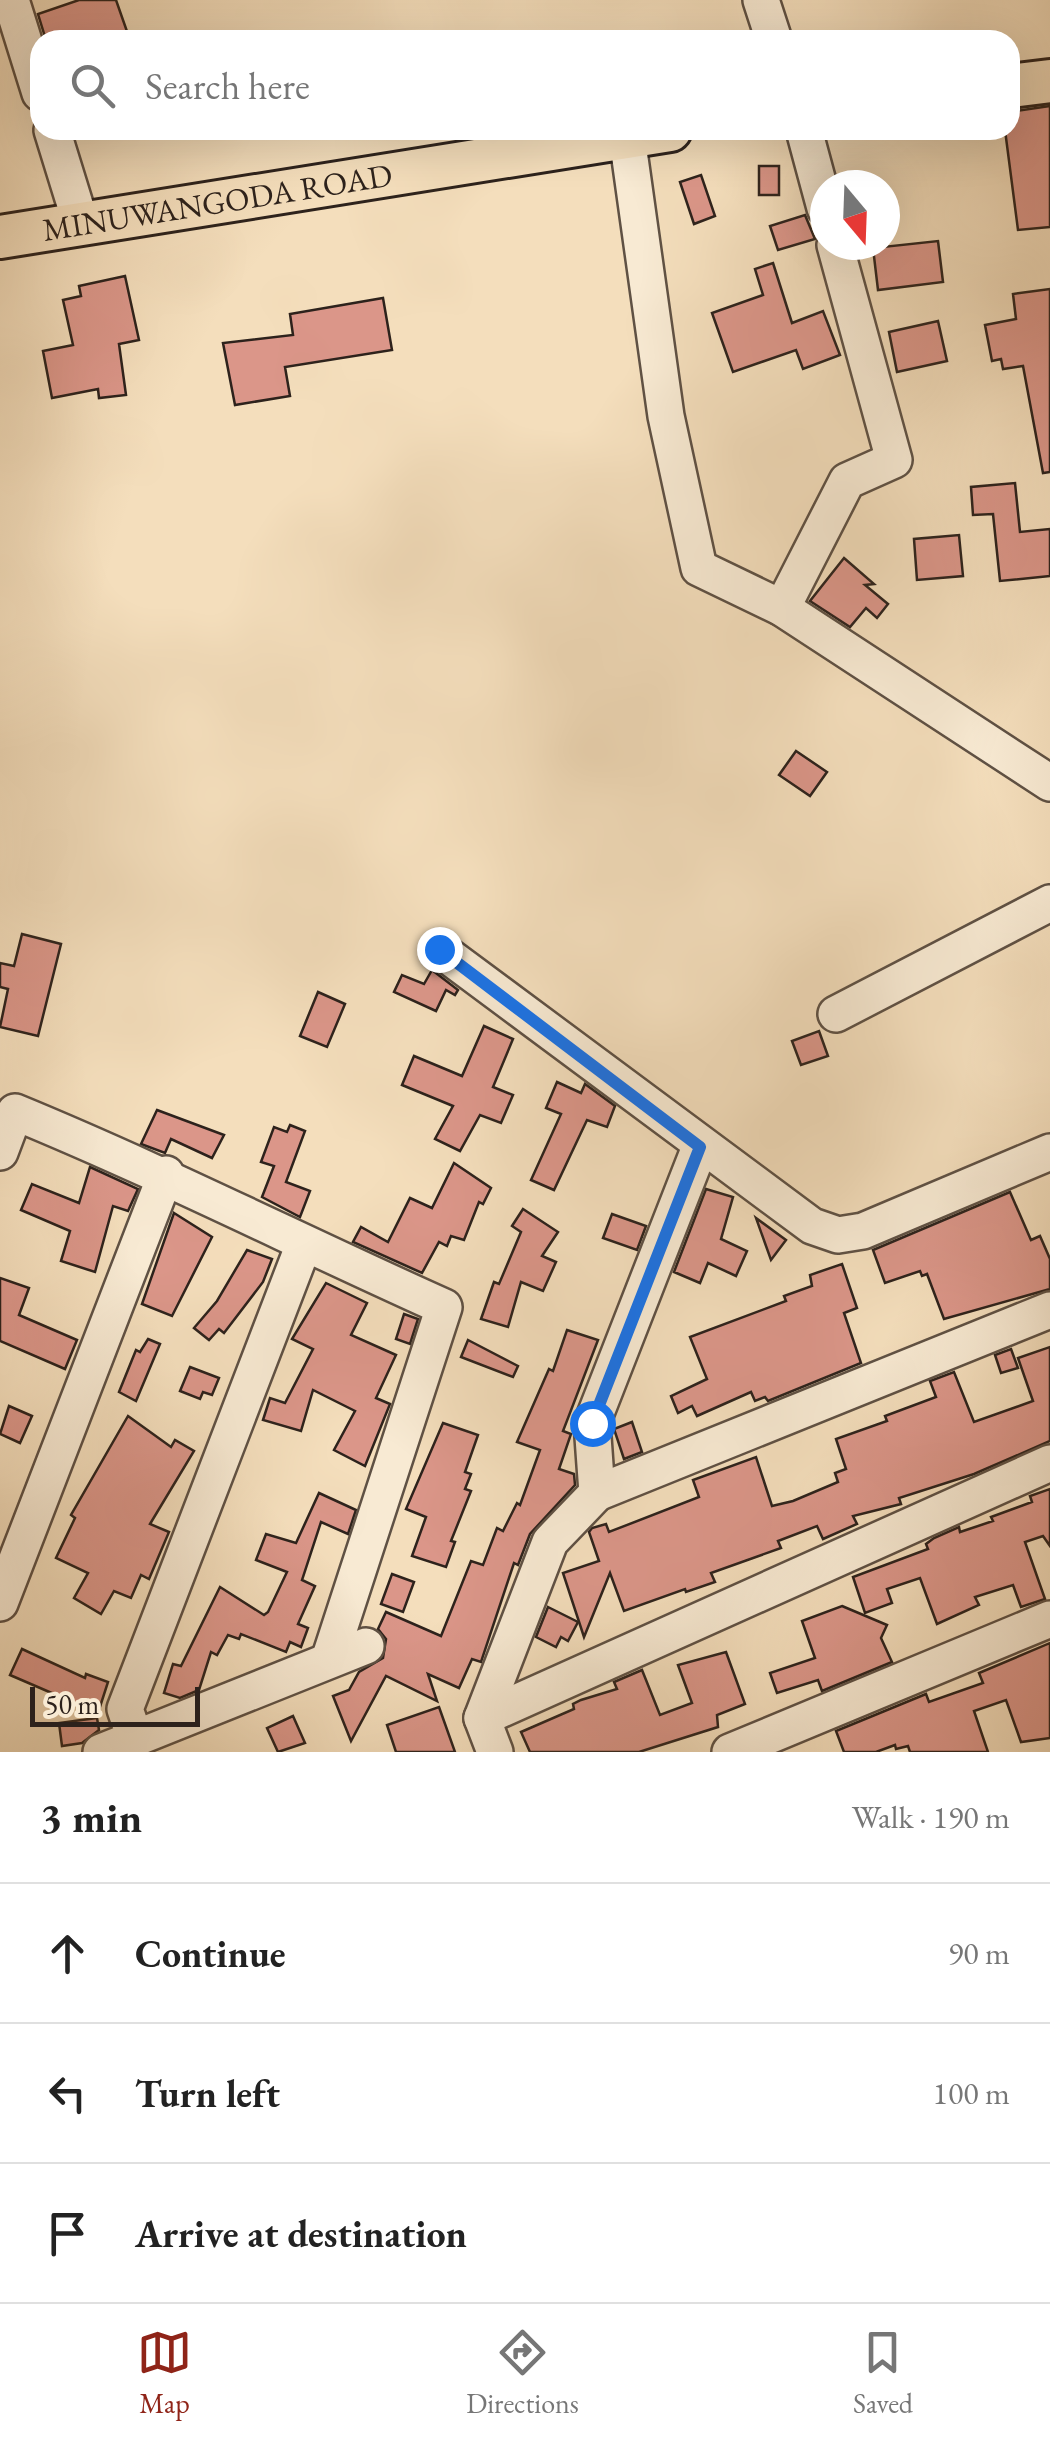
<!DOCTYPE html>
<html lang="en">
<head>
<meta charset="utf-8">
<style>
  body { margin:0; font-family:"EB Garamond",serif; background:#f6f6f6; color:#222 }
  .compass { position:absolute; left:810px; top:170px; width:90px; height:90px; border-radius:50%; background:#fff; box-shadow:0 10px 40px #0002; rotate:161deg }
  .scale { position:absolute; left:30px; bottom:25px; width:170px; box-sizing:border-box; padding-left:10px; border:5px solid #2d221c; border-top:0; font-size:28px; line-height:35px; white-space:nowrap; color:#2d221c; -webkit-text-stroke:8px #f8ead3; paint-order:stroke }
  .stop { position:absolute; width:30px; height:30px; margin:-22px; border:8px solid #1a73e8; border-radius:50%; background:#fff }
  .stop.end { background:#1a73e8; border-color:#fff; box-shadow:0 2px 10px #0008 }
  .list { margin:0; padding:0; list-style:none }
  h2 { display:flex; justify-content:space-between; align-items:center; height:130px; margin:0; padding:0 40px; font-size:42px }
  h2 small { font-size:32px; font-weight:400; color:#767676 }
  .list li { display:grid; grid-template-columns:65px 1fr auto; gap:30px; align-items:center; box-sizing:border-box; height:140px; padding:0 40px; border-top:2px solid #e0e0e0 }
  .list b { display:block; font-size:38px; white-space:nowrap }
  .list em { font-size:32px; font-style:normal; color:#767676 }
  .icon { flex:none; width:55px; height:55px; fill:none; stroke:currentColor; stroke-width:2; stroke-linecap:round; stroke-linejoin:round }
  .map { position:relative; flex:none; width:1050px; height:1752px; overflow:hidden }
  .search { position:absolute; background:#fff; box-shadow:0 10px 40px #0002; left:30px; right:30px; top:30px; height:110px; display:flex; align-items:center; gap:25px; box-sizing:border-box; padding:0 35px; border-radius:30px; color:#767676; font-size:38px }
  .sheet { height:550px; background:#fff }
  nav { display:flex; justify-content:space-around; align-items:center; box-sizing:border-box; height:140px; border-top:2px solid #e0e0e0; background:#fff; font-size:28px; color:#767676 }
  nav a { display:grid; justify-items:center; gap:5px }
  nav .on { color:#8f2418 }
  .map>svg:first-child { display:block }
  .building { fill:#db9689; stroke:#2d221c; stroke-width:2.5 }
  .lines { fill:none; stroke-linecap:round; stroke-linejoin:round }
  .minor-casing { stroke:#5f5144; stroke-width:40 }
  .major-casing { stroke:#2d221c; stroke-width:48 }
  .minor { stroke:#f8ead3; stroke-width:35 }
  .major { stroke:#f4debc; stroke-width:42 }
  .route { stroke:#1a73e8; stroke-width:12 }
  .labels { text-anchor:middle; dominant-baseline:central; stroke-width:8; stroke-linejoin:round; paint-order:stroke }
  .street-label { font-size:32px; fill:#2d221c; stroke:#f8ead3 }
</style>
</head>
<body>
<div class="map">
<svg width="1050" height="1752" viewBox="0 0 1050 1752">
  <rect width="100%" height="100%" fill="#f4debc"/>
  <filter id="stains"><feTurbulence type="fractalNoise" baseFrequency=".002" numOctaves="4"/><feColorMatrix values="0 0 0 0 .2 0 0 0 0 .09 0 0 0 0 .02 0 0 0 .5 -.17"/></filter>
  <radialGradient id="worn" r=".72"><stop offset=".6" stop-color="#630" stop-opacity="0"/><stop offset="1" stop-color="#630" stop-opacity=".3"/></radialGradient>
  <!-- building -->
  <g class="building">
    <path d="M79,0H116L130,40H46L38,14Z"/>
    <path d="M1050,106V227L1018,230L1005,130H1010V112Z"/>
    <rect x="759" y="166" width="20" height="29"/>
    <path d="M701,175L715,216L694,224L680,182Z"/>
    <path d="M805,215L815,239L778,250L770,226Z"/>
    <path d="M938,241L943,282L878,290L873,248Z"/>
    <path d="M773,263L792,323L823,311L840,355L803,369L796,350L733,372L712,313L763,295L755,269Z"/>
    <path d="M125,276L139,340L119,344L126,395L99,398L98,389L52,398L43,351L73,345L63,300L81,296L79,286Z"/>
    <path d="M1050,289V472L1043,473L1023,366L1003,369L1001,359L992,361L985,325L1016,319L1013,294Z"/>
    <path d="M383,298L392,350L285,367L290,396L235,405L223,343L293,335L290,314Z"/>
    <path d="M938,321L947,361L897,372L889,332Z"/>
    <path d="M1015,483L1020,532L1050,529V576L1000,581L993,514L973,515L971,487Z"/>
    <path d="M959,535L963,576L917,580L914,539Z"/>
    <path d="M844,558L874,584L865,585L888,604L877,618L866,608L850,627L810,601Z"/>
    <path d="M796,751L827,772L810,796L779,775Z"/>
    <path d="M22,934L61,944L38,1036L0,1027L8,989L0,987V963L14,966Z"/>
    <path d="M432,970L458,990L455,995L446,990L436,1011L394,992L402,975L424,984Z"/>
    <path d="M318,992L345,1004L327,1047L300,1036Z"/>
    <path d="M484,1026L513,1039L493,1087L513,1095L501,1123L480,1115L460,1151L435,1139L453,1106L402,1085L414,1056L462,1076Z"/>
    <path d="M819,1031L828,1056L801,1065L792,1041Z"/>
    <path d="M557,1082L581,1093L585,1084L615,1106L607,1127L587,1120L554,1190L531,1180L561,1114L546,1108Z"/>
    <path d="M157,1110L224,1135L212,1158L171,1139L165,1153L141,1144Z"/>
    <path d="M290,1125L305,1131L286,1182L310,1191L300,1217L262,1197L274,1166L261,1162L274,1127L287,1132Z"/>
    <path d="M454,1163L491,1188L483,1204L479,1202L464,1240L451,1236L447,1246L439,1242L422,1273L353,1242L361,1227L388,1242L410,1198L432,1208Z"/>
    <path d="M90,1167L138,1189L128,1211L113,1206L95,1272L61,1261L70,1231L21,1210L32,1184L79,1203Z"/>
    <path d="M706,1189L733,1197L721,1239L747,1251L736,1276L708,1263L700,1283L674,1272Z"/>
    <path d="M1010,1192L1031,1240L1040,1236L1050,1259V1289L944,1319L927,1274L922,1276L920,1271L885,1283L873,1250Z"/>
    <path d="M523,1209L558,1232L542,1256L556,1262L543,1291L521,1282L508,1327L481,1319L494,1282L499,1284L521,1232L512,1226Z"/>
    <path d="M174,1213L212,1237L172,1316L142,1304Z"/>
    <path d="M612,1214L646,1226L637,1250L603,1238Z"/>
    <path d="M756,1218L786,1240L771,1260Z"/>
    <path d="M247,1250L272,1259L263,1282L224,1333L219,1329L209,1340L194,1328L217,1301Z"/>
    <path d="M842,1264L857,1308L844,1313L861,1363L768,1401L765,1397L755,1401L751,1392L697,1416L692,1406L678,1413L671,1396L707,1379L690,1337L786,1301L784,1296L812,1286L810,1275Z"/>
    <path d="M0,1278L29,1288L19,1315L77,1340L65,1369L0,1341Z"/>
    <path d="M326,1283L367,1303L351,1335L396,1355L376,1398L390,1404L365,1466L334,1450L355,1411L313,1390L301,1431L263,1420L270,1398L285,1403L313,1349L292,1339Z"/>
    <path d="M404,1314L418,1319L410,1344L396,1339Z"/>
    <path d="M567,1330L598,1340L563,1431L571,1434L559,1469L574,1474L575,1485L530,1534L518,1565L514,1563L481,1662L472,1659L459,1688L428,1674L437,1701L386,1676L351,1741L333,1696L349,1690L359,1672L383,1658L386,1639L378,1629L386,1612L441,1636L471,1561L483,1565L497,1528L503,1531L517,1503L520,1505L540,1450L517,1442L549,1369L553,1371Z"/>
    <path d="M148,1339L160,1344L136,1401L119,1392L136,1350L140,1352Z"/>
    <path d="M468,1340L518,1366L513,1377L461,1357Z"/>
    <path d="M1050,1347V1441L974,1474L899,1498L901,1504L853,1516L857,1524L823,1539L817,1526L778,1541L781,1548L711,1573L715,1582L686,1592L685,1589L624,1611L610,1573L584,1637L563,1573L599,1561L589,1532L592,1528L606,1524L609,1532L699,1497L693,1480L756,1457L772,1506L793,1501L838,1482L835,1473L846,1469L836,1439L887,1421L885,1416L936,1397L930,1381L954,1372L974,1422L1033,1401L1018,1358Z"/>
    <path d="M1011,1349L1018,1368L1001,1373L995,1355Z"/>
    <path d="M190,1367L219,1378L212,1395L203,1392L200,1399L180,1391Z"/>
    <path d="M9,1406L32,1416L20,1443L0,1434Z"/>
    <path d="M128,1416L171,1447L175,1440L194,1451L150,1524L169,1532L149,1579L141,1575L131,1598L114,1591L101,1614L74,1598L88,1573L56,1558L75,1518L71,1515Z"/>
    <path d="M632,1422L642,1452L624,1459L614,1429Z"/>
    <path d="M443,1423L478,1435L465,1472L471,1474L465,1489L471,1491L451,1541L455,1542L446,1567L412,1556L426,1517L406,1509Z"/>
    <path d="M1050,1489V1546L1043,1536L1025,1542L1045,1599L1021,1607L1013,1585L975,1597L979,1605L937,1624L920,1578L887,1589L892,1603L865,1613L853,1577L928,1549L926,1544L934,1538L959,1527L960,1532L993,1521L991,1517L1032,1502L1030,1496Z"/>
    <path d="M319,1493L356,1510L348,1534L321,1522L302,1580L315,1586L298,1624L308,1628L301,1647L290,1642L286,1652L241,1634L239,1639L228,1635L217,1655L211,1652L199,1690L180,1698L164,1693L173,1664L181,1666L220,1587L264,1615L268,1612L287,1572L256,1560L266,1534L296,1543Z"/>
    <path d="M392,1574L414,1582L403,1612L381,1604Z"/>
    <path d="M842,1606L887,1625L881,1638L892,1662L822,1691L818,1680L777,1693L770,1673L815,1658L802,1621Z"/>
    <path d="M548,1607L578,1622L568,1641L561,1637L556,1647L536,1637Z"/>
    <path d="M1050,1643V1738L1021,1742L1006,1700L974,1711L988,1752H910L908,1746L896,1749L895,1745L876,1752H844L836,1731L926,1694L929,1702L983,1683L979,1673Z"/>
    <path d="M22,1649L85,1678L86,1674L108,1682L98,1713L10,1675Z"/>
    <path d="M726,1652L745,1704L717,1715L718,1727L639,1752H530L521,1732L574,1709L573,1704L581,1700L617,1689L614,1682L642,1670L660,1715L692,1703L678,1665Z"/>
    <path d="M439,1707L455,1752H396L387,1725Z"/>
    <path d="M293,1716L305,1743L278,1752L267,1728Z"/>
    <path d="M97,1718L99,1730L82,1743L62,1746L59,1723Z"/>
  </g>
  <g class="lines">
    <defs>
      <g id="minor">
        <path d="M11,0L40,93"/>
        <path d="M761,0L774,40"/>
        <path d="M52,130L81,224"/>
        <path d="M804,130L825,208"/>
        <path d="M627,137L666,416L699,568L782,608L1050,783"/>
        <path d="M782,608L847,481L894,460L835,245"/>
        <path d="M439,949L812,1226L838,1235L863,1231L1050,1152"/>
        <path d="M836,1014L1050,903"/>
        <path d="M0,1152L15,1112C161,1172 301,1243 444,1307L329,1660"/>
        <path d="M597,1493L1050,1310"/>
        <path d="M0,1603L166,1174"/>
        <path d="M482,1718L1050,1463"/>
        <path d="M135,1738L125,1709L304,1244"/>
        <path d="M101,1752L366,1646"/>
        <path d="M495,1752L482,1718L550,1542L597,1493L592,1423L700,1147"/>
        <path d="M730,1752L1050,1619"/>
      </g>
      <g id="major">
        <path d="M1010,86L1050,81"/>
        <path id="s1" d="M0,237L670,130"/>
      </g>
    </defs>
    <!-- minor casing -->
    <use href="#minor" class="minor-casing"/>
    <!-- major casing -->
    <use href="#major" class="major-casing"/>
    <!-- minor -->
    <use href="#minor" class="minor"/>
    <!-- major -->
    <use href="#major" class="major"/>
  </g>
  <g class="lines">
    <!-- route -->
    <path class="route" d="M439,949L700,1147L592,1423"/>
  </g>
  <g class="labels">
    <!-- street labels -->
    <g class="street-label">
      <text stroke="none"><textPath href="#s1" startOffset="220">MINUWANGODA ROAD</textPath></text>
    </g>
  </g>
  <rect width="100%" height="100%" filter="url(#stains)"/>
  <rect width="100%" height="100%" fill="url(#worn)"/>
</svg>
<svg class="compass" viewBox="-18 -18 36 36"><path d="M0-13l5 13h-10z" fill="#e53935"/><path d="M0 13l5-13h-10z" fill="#767676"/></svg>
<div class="scale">50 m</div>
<div class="stop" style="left:592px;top:1423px"></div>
<div class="stop end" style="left:439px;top:949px"></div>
<div class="search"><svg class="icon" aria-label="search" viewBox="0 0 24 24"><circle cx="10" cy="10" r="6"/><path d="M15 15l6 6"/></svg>Search here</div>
</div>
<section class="sheet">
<h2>3 min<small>Walk · 190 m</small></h2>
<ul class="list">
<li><svg class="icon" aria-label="ahead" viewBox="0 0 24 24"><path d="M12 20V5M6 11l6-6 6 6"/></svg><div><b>Continue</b></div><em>90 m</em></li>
<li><svg class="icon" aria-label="left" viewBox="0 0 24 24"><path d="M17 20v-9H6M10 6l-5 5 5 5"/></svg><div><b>Turn left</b></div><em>100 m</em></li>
<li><svg class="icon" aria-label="arrive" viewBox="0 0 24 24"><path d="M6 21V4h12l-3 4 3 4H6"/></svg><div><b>Arrive at destination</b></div></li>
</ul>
</section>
<nav>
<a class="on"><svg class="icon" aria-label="map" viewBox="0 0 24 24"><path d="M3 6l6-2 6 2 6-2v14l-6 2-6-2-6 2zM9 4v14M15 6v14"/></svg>Map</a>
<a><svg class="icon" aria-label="directions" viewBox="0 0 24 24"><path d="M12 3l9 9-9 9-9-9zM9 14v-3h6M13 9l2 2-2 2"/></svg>Directions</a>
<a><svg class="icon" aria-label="saved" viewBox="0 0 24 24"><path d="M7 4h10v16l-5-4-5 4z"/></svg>Saved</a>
</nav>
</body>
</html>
